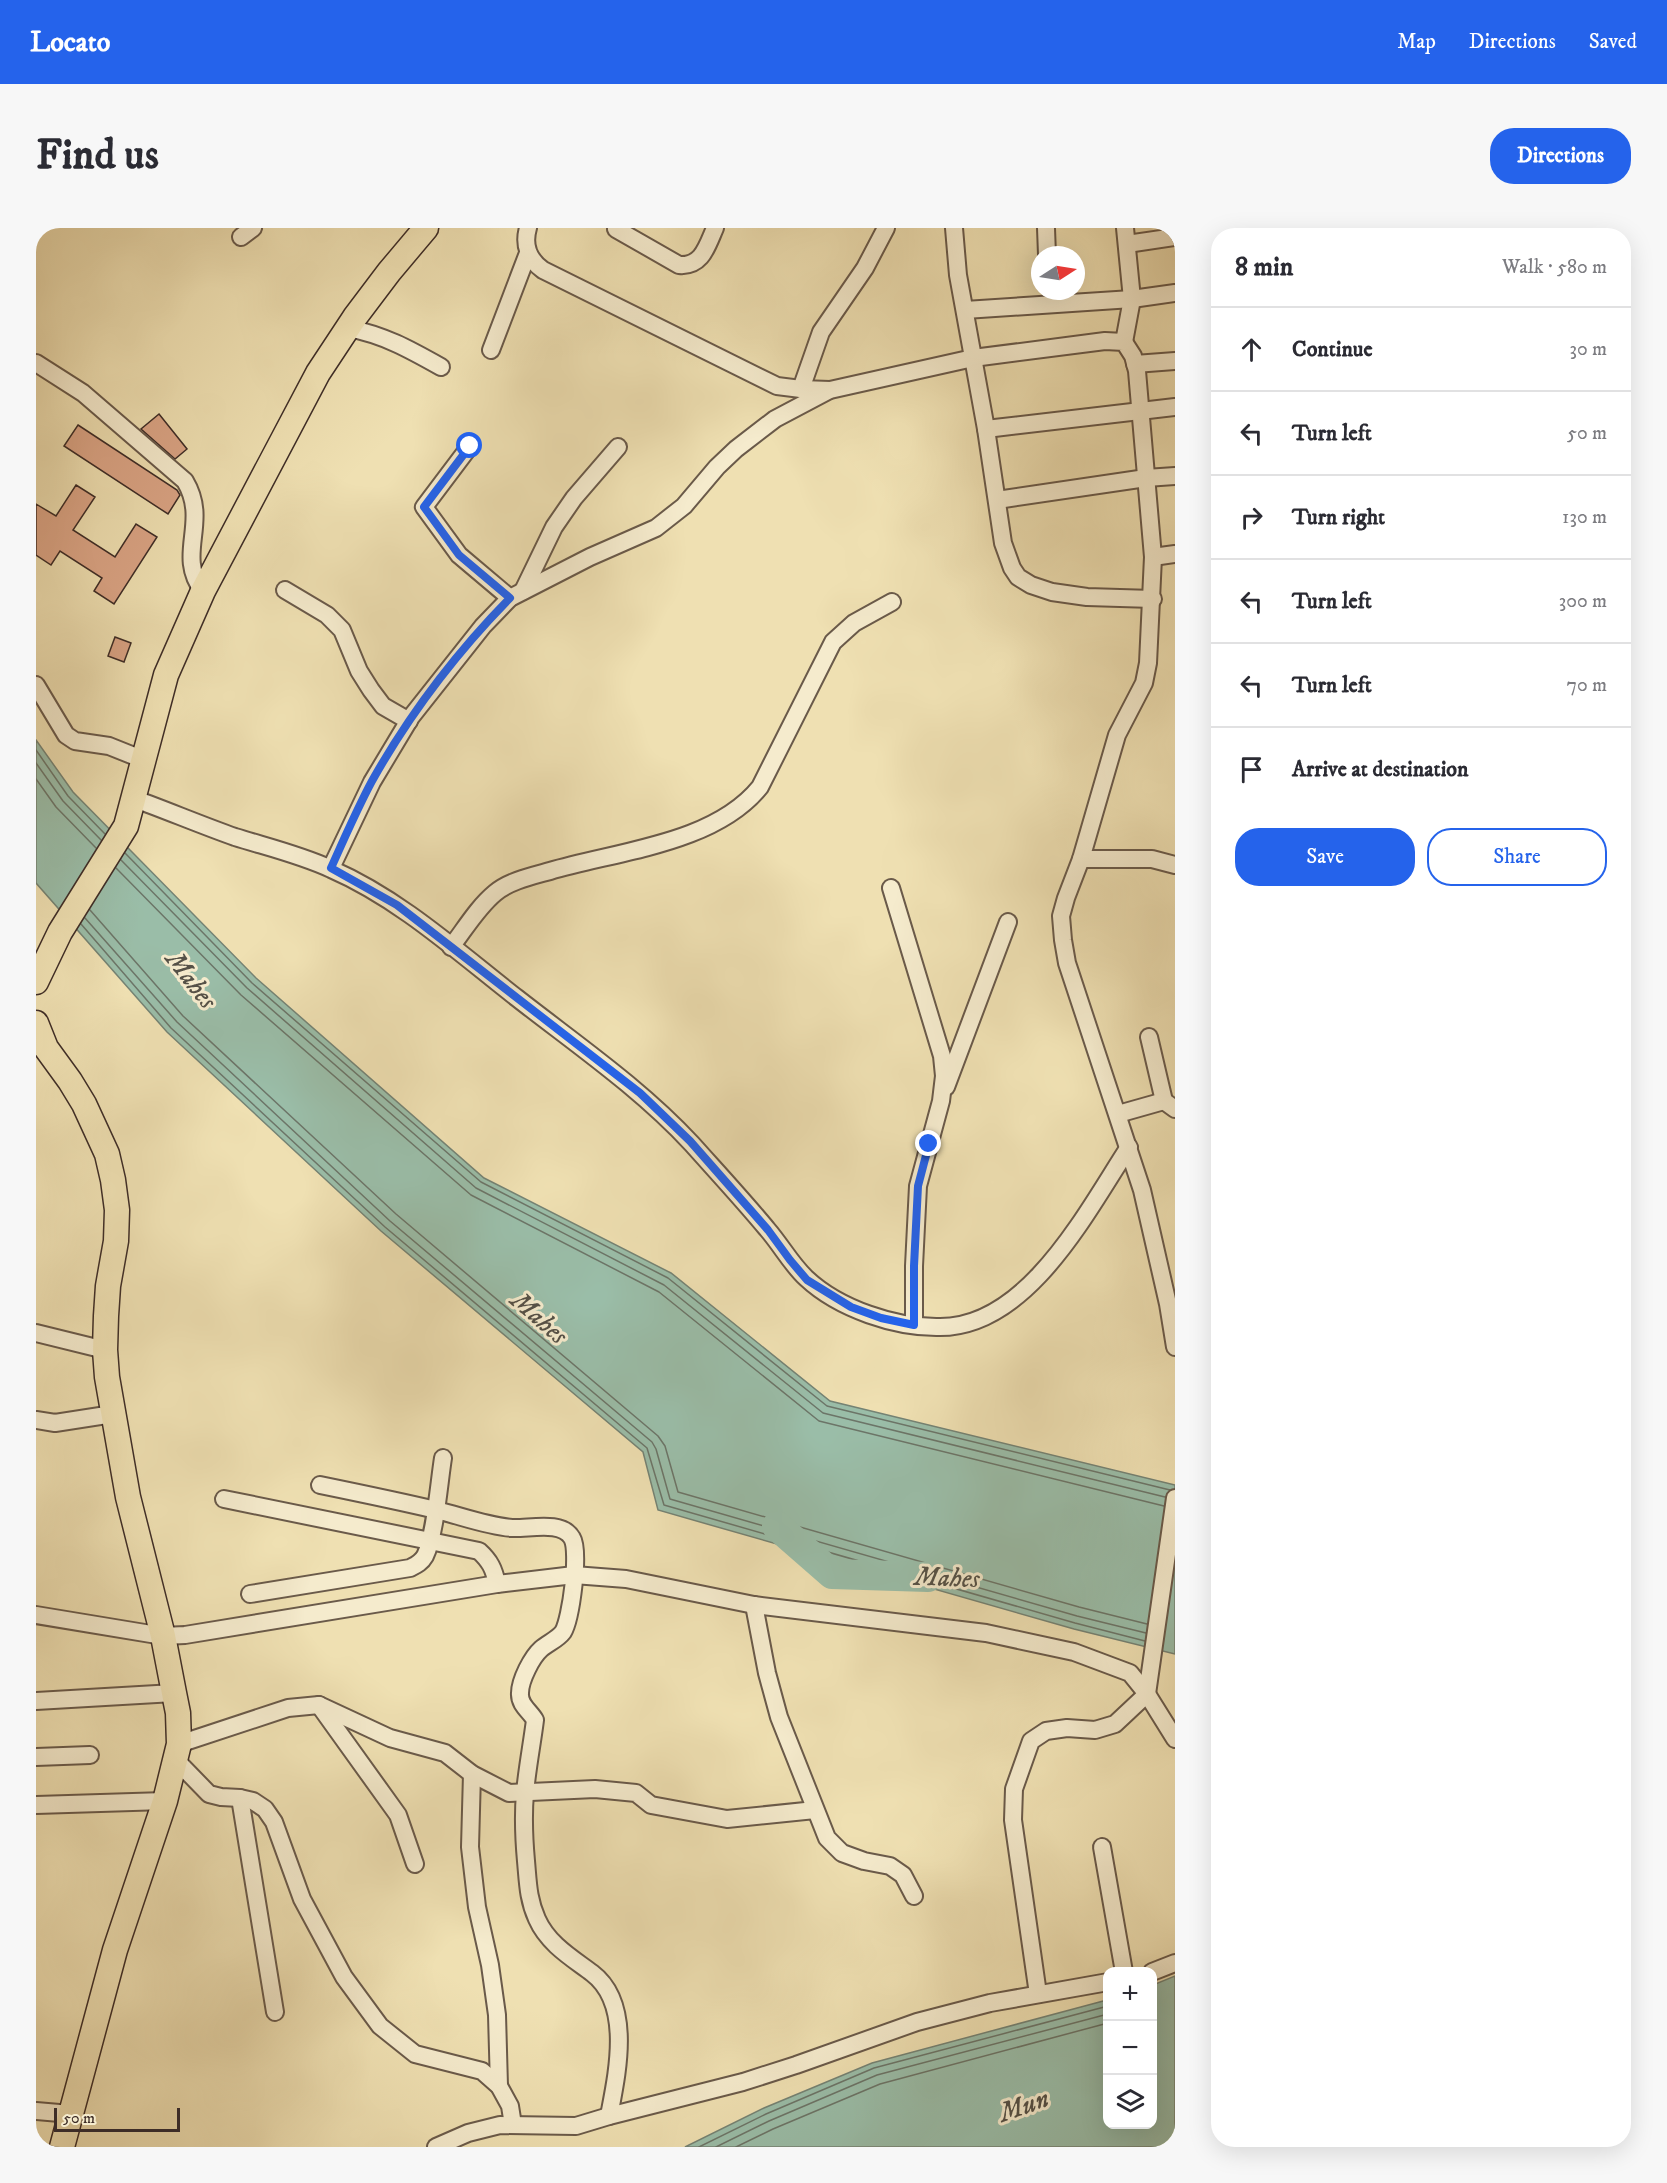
<!DOCTYPE html>
<html lang="en">
<head>
<meta charset="utf-8">
<style>
  body { margin:0; font-family:"IM FELL DW Pica",serif; background:#f7f7f7; color:#2b2b33 }
  .controls { position:absolute; right:18px; bottom:18px; display:grid; overflow:hidden; border-radius:12px; box-shadow:0 6px 24px #0002 }
  .controls button { width:54px; height:54px; display:grid; place-items:center; padding:0; border:0; border-bottom:2px solid #e1e1e2; background:#fff; color:#2b2b33; font:30px sans-serif }
  .compass { position:absolute; left:995px; top:18px; width:54px; height:54px; border-radius:50%; background:#fff; box-shadow:0 6px 24px #0002; rotate:78deg }
  .scale { position:absolute; left:18px; bottom:15px; width:126px; box-sizing:border-box; padding-left:6px; border:3px solid #3e2d27; border-top:0; font-size:16px; line-height:21px; white-space:nowrap; color:#3e2d27; -webkit-text-stroke:4px #f5ebcd; paint-order:stroke }
  .stop { position:absolute; width:18px; height:18px; margin:-14px; border:4px solid #2563eb; border-radius:50%; background:#fff }
  .stop.end { background:#2563eb; border-color:#fff; box-shadow:0 2px 6px #0008 }
  .list { margin:0; padding:0; list-style:none }
  h2 { display:flex; justify-content:space-between; align-items:center; height:78px; margin:0; padding:0 24px; font-size:26px }
  h2 small { font-size:20px; font-weight:400; color:#7c7c81 }
  .list li { display:grid; grid-template-columns:39px 1fr auto; gap:18px; align-items:center; box-sizing:border-box; height:84px; padding:0 24px; border-top:2px solid #e1e1e2 }
  .list b { display:block; font-size:22px; white-space:nowrap }
  .list em { font-size:20px; font-style:normal; color:#7c7c81 }
  .actions { display:flex; gap:12px; padding:18px 24px }
  .actions a { flex:1; padding:14px 0; border:2px solid #2563eb; border-radius:24px; text-align:center; font-size:21px; color:#2563eb }
  .actions .main { background:#2563eb; color:#fff }
  .icon { flex:none; width:33px; height:33px; fill:none; stroke:currentColor; stroke-width:2; stroke-linecap:round; stroke-linejoin:round }
  .map { position:relative; flex:none; width:1139px; height:1919px; overflow:hidden; border-radius:24px }
  header { display:flex; align-items:center; gap:36px; box-sizing:border-box; height:84px; padding:0 30px; background:#2563eb; color:#fff }
  header strong { font-size:28px }
  nav { display:flex; gap:33px; margin-inline-start:auto; font-size:21px }
  .intro { display:flex; align-items:center; justify-content:space-between; box-sizing:border-box; height:144px; padding:0 36px }
  h1 { margin:0; font-size:42px }
  .button { padding:15px 27px; border-radius:24px; background:#2563eb; color:#fff; font-size:21px; font-weight:700 }
  main { display:flex; gap:36px; padding:0 36px }
  aside { flex:1; background:#fff; border-radius:24px; box-shadow:0 6px 24px #0002 }
  .map>svg:first-child { display:block }
  .water { fill:#9abda8; stroke:#758374; stroke-width:1.5 }
  .lines { fill:none; stroke-linecap:round; stroke-linejoin:round }
  .shore { stroke:#6c7568; stroke-width:1.5 }
  .river { stroke:#9abda8; stroke-width:30 }
  .building { fill:#daa485; stroke:#3e2d27; stroke-width:1.5 }
  .minor-casing { stroke:#6a5a4a; stroke-width:20 }
  .highway-casing { stroke:#3e2d27; stroke-width:27 }
  .minor { stroke:#f5ebcd; stroke-width:16 }
  .highway { stroke:#efe0b2; stroke-width:24 }
  .route { stroke:#2563eb; stroke-width:8 }
  .labels { text-anchor:middle; dominant-baseline:central; stroke-width:6; stroke-linejoin:round; paint-order:stroke }
  .water-label { font-size:27px; font-style:italic; fill:#555147; stroke:#f5ebcd }
</style>
</head>
<body>
<header>
<strong>Locato</strong>
<nav><a>Map</a><a>Directions</a><a>Saved</a></nav>
</header>
<div class="intro"><h1>Find us</h1><a class="button">Directions</a></div>
<main>
<div class="map">
<svg width="1139" height="1919" viewBox="0 0 1139 1919">
  <rect width="100%" height="100%" fill="#efe0b2"/>
  <filter id="stains"><feTurbulence type="fractalNoise" baseFrequency=".00333" numOctaves="4"/><feColorMatrix values="0 0 0 0 .2 0 0 0 0 .09 0 0 0 0 .02 0 0 0 .5 -.17"/></filter>
  <radialGradient id="worn" r=".72"><stop offset=".6" stop-color="#630" stop-opacity="0"/><stop offset="1" stop-color="#630" stop-opacity=".3"/></radialGradient>
  <!-- water -->
  <g class="water">
    <path d="M0,512L37,564L220,750L448,950L635,1045L794,1173L1139,1257V1426L1038,1401L622,1282L607,1224L345,1003L131,804L0,655Z"/>
    <path d="M1139,1748V1919H649L728,1880L836,1835L1071,1772L1072,1896H1116L1117,1757Z"/>
  </g>
  <g class="lines">
    <!-- shore -->
    <g class="shore">
      <path d="M0,522L32,568L69,606"/>
      <path d="M0,535L27,573L65,612"/>
      <path d="M0,551L20,579L60,620"/>
      <path d="M89,625L216,755L445,954L632,1050L791,1178L1134,1262"/>
      <path d="M85,632L211,760L440,960L628,1057L787,1185L1129,1269"/>
      <path d="M80,640L205,767L435,967L623,1064L783,1193L1128,1278"/>
      <path d="M54,682L147,788L360,986L622,1208L629,1218L642,1264L1043,1379L1111,1396"/>
      <path d="M49,690L141,794L354,993L616,1214L620,1221L634,1271L1041,1388L1110,1405"/>
      <path d="M45,696L135,800L349,999L611,1220L628,1277L1039,1395L1109,1413"/>
      <path d="M663,1919L730,1886L838,1840L1072,1778"/>
      <path d="M680,1919L733,1893L841,1847L1072,1786"/>
      <path d="M700,1919L737,1901L844,1856L1072,1795"/>
    </g>
    <!-- river -->
    <path class="river" d="M741,1298L796,1346L892,1349"/>
  </g>
  <!-- building -->
  <g class="building">
    <path d="M123,186L151,221L139,231L105,201Z"/>
    <path d="M42,197L141,262L144,267L132,286L28,218Z"/>
    <path d="M40,257L59,269L37,302L79,329L100,296L121,309L78,376L58,363L66,350L24,323L15,337L0,327V276L20,288Z"/>
    <path d="M79,409L95,415L88,434L72,428Z"/>
  </g>
  <g class="lines">
    <defs>
      <g id="minor">
        <path d="M492,0C487,17 493,32 507,42L741,158L765,161L794,162L937,130L1069,113L1088,114L1097,128L1101,143L1117,329L1112,435L1108,455L1081,507L1045,631L1030,670L1025,688L1027,712L1031,735L1106,962L1132,1076L1139,1119"/>
        <path d="M918,0L922,47L950,201L967,315L976,340L982,349L995,357L1016,364L1051,369L1117,371"/>
        <path d="M1010,0L1011,27"/>
        <path d="M580,1L643,37C666,39 671,18 679,0"/>
        <path d="M205,9L217,0"/>
        <path d="M1091,16L1139,9"/>
        <path d="M929,82L1096,71L1139,65"/>
        <path d="M312,100C348,107 373,121 405,139"/>
        <path d="M1088,114L1096,71L1089,0"/>
        <path d="M455,122L492,25"/>
        <path d="M0,135L47,165L149,253C174,295 139,326 167,363"/>
        <path d="M1099,136L1139,133"/>
        <path d="M765,161L785,104L829,40L850,0"/>
        <path d="M950,201L1139,179"/>
        <path d="M434,218L388,279L423,327L474,370"/>
        <path d="M961,272L1110,250L1139,248"/>
        <path d="M1117,329L1139,326"/>
        <path d="M249,362L291,387L306,402L323,443L335,462L347,478L373,493"/>
        <path d="M487,363L518,299L538,270L582,219"/>
        <path d="M0,457L30,507L39,513L73,518L108,532"/>
        <path d="M99,571C132,583 165,597 199,609C231,619 265,627 295,641C364,671 422,724 481,770C541,817 604,860 656,916C681,944 707,972 731,1001C745,1017 755,1036 770,1050C803,1081 860,1100 904,1099C992,1099 1051,983 1093,919"/>
        <path d="M1045,631H1116L1139,637"/>
        <path d="M295,640L336,554L375,489L447,398L474,370L554,329L620,300L648,278L681,239L700,221L739,191L792,163"/>
        <path d="M855,660L906,828L908,848L905,873L882,958L878,1038V1097"/>
        <path d="M415,719C429,701 441,680 459,665C473,653 496,648 514,643C581,623 678,616 724,559L797,414L818,395L856,374"/>
        <path d="M1113,809L1128,873L1139,881"/>
        <path d="M910,859L972,694"/>
        <path d="M1082,886L1128,873"/>
        <path d="M0,1105L69,1122"/>
        <path d="M0,1192L19,1195L77,1186"/>
        <path d="M284,1257C323,1265 362,1273 400,1282C425,1288 451,1298 476,1300C493,1301 526,1292 536,1310C544,1323 535,1391 527,1404C522,1411 512,1415 505,1421C496,1429 484,1452 484,1465C483,1477 494,1483 499,1492C496,1516 491,1541 489,1565C487,1588 488,1611 490,1633C492,1655 492,1671 501,1691C512,1716 536,1730 556,1745C597,1776 581,1846 573,1888"/>
        <path d="M188,1271L443,1323C454,1333 458,1341 461,1356"/>
        <path d="M214,1366L374,1340C380,1337 385,1335 389,1328C399,1308 403,1255 407,1230"/>
        <path d="M718,1377L731,1445L743,1489L791,1610L806,1625L828,1633L854,1638L867,1647L878,1668"/>
        <path d="M0,1387L127,1408L149,1407L461,1356L538,1347L590,1351L718,1377L950,1405L1038,1424L1094,1445L1111,1466L1139,1511"/>
        <path d="M0,1473L138,1465"/>
        <path d="M283,1477L362,1587L379,1636"/>
        <path d="M143,1516L252,1480L283,1477L354,1510L409,1525L436,1546L473,1565L559,1561L600,1565L615,1577L691,1591L779,1582"/>
        <path d="M0,1529L54,1527"/>
        <path d="M139,1531L173,1566L185,1569L204,1570L217,1573L229,1581L238,1594L266,1671L308,1749L344,1798L379,1826L446,1843L463,1858L474,1878L477,1897"/>
        <path d="M436,1546L434,1619L441,1679L454,1737L461,1787L463,1858"/>
        <path d="M204,1570L239,1784"/>
        <path d="M0,1577L129,1573"/>
        <path d="M1066,1619L1088,1744"/>
        <path d="M1116,1744L1139,1735"/>
        <path d="M1002,1766L977,1592L978,1561L995,1513L1010,1503L1031,1500L1059,1502L1079,1496L1111,1466L1139,1270"/>
        <path d="M0,1883L35,1886"/>
        <path d="M400,1919L432,1905L464,1897L540,1898L573,1888L707,1854L760,1837L881,1794L954,1775L1072,1754"/>
      </g>
      <g id="highway">
        <path d="M0,754L24,704L90,598L130,447L167,363L282,145L319,89L353,44L390,0"/>
        <path d="M0,795L10,820L34,853L48,876L71,926L77,952L81,982L80,1013L72,1058L70,1088L69,1122L71,1149L92,1269L127,1408L138,1465L142,1485L143,1516L129,1573L79,1722L26,1919"/>
      </g>
    </defs>
    <!-- minor casing -->
    <use href="#minor" class="minor-casing"/>
    <!-- highway casing -->
    <use href="#highway" class="highway-casing"/>
    <!-- minor -->
    <use href="#minor" class="minor"/>
    <!-- highway -->
    <use href="#highway" class="highway"/>
  </g>
  <g class="lines">
    <!-- route -->
    <path class="route" d="M434,218L388,279L423,327L474,370C421,424 373,487 336,553C321,581 308,611 295,640L361,677L604,865L654,913L732,1002L754,1032L771,1052L815,1079L845,1090L878,1097V1038L882,958L893,916"/>
  </g>
  <g class="labels">
    <!-- water labels -->
    <g class="water-label">
      <text transform="translate(155 752) rotate(52)">Mahes</text>
      <text transform="translate(503 1090) rotate(41)">Mahes</text>
      <text transform="translate(911 1350) rotate(2)">Mahes</text>
      <text transform="translate(988 1878) rotate(-19)">Mun</text>
    </g>
  </g>
  <rect width="100%" height="100%" filter="url(#stains)"/>
  <rect width="100%" height="100%" fill="url(#worn)"/>
</svg>
<div class="controls">
<button>+</button>
<button>−</button>
<button><svg class="icon" aria-label="layers" viewBox="0 0 24 24"><path d="M12 4l9 5-9 5-9-5zM3 14l9 5 9-5"/></svg></button>
</div>
<svg class="compass" viewBox="-18 -18 36 36"><path d="M0-13l5 13h-10z" fill="#e53935"/><path d="M0 13l5-13h-10z" fill="#7c7c81"/></svg>
<div class="scale">50 m</div>
<div class="stop" style="left:434px;top:218px"></div>
<div class="stop end" style="left:893px;top:916px"></div>
</div>
<aside>
<h2>8 min<small>Walk · 580 m</small></h2>
<ul class="list">
<li><svg class="icon" aria-label="ahead" viewBox="0 0 24 24"><path d="M12 20V5M6 11l6-6 6 6"/></svg><div><b>Continue</b></div><em>30 m</em></li>
<li><svg class="icon" aria-label="left" viewBox="0 0 24 24"><path d="M17 20v-9H6M10 6l-5 5 5 5"/></svg><div><b>Turn left</b></div><em>50 m</em></li>
<li><svg class="icon" aria-label="right" viewBox="0 0 24 24"><path d="M7 20v-9h11M14 6l5 5-5 5"/></svg><div><b>Turn right</b></div><em>130 m</em></li>
<li><svg class="icon" aria-label="left" viewBox="0 0 24 24"><path d="M17 20v-9H6M10 6l-5 5 5 5"/></svg><div><b>Turn left</b></div><em>300 m</em></li>
<li><svg class="icon" aria-label="left" viewBox="0 0 24 24"><path d="M17 20v-9H6M10 6l-5 5 5 5"/></svg><div><b>Turn left</b></div><em>70 m</em></li>
<li><svg class="icon" aria-label="arrive" viewBox="0 0 24 24"><path d="M6 21V4h12l-3 4 3 4H6"/></svg><div><b>Arrive at destination</b></div></li>
</ul>
<div class="actions"><a class="main">Save</a><a>Share</a></div>
</aside>
</main>
</body>
</html>
